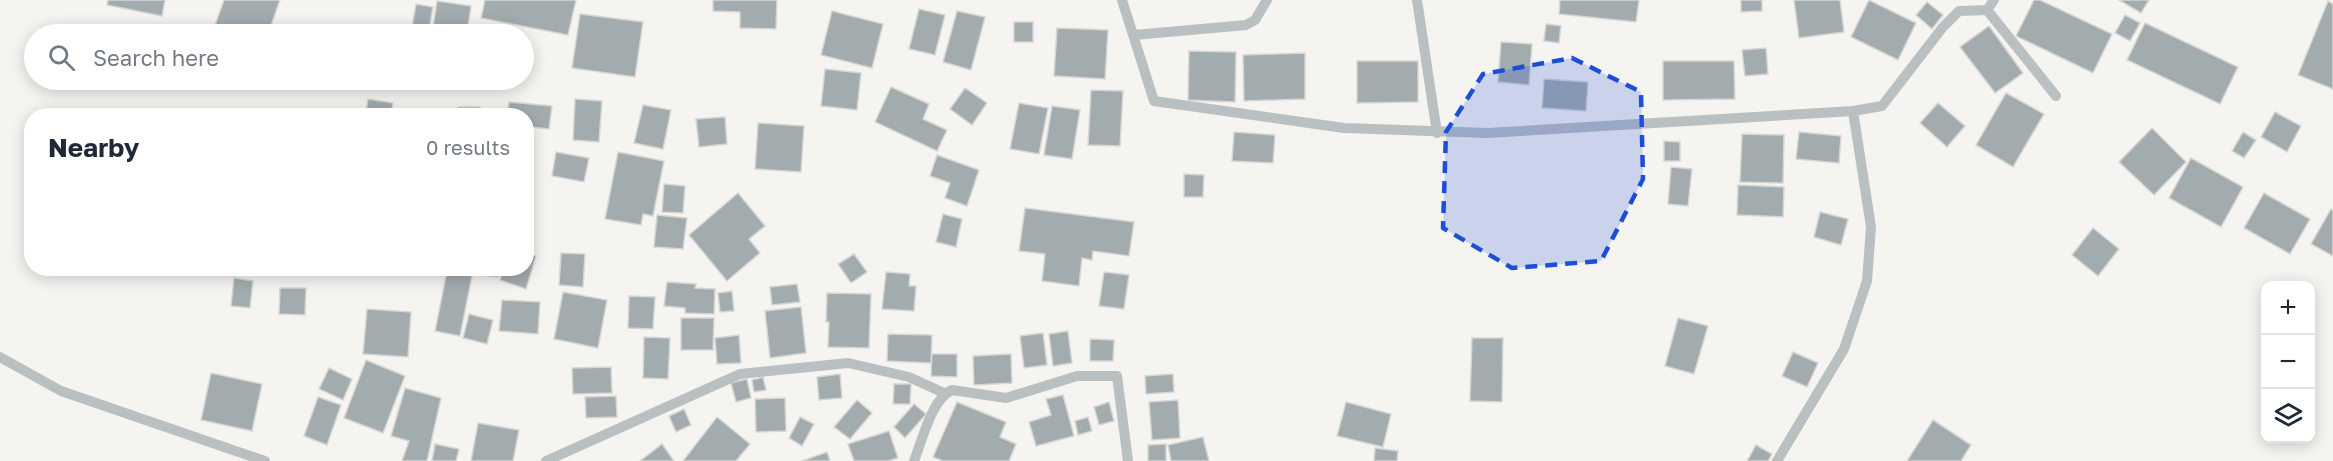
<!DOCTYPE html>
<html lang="en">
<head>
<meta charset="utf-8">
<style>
  body { margin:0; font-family:"Golos Text",sans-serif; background:#f6f6f7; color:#1f2937 }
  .controls { position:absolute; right:18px; bottom:18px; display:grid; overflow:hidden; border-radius:12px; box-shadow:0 3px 15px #0003 }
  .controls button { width:54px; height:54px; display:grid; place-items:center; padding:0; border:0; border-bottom:2px solid #e0e1e3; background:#fff; color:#1f2937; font:30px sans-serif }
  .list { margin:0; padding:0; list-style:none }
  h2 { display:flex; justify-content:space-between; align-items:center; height:78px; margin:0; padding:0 24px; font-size:26px }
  h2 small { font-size:20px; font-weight:400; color:#747a83 }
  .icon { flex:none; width:33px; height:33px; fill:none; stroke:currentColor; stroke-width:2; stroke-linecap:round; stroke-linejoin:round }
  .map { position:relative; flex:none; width:2333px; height:461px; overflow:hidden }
  .search { position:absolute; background:#fff; box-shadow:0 3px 15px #0003; left:24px; top:24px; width:510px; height:66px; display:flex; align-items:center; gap:15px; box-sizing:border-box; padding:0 21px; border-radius:33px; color:#747a83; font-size:22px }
  .panel { position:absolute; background:#fff; box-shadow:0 3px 15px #0003; left:24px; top:108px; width:510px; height:168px; border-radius:24px }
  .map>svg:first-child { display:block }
  .building { fill:#a2abae; stroke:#d6d6d4; stroke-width:1.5 }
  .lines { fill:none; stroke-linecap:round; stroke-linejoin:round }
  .minor { stroke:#babfc1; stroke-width:10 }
  .marked { fill:#1d4ed8; fill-opacity:0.2; stroke:#1d4ed8; stroke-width:4.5; stroke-dasharray:12 8; stroke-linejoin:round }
</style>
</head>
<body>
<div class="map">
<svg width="2333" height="461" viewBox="0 0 2333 461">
  <rect width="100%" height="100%" fill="#f5f4f1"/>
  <!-- building -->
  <g class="building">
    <path d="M108,0H165L162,16L107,5Z"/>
    <path d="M224,0H280L268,34H231L214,28Z"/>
    <path d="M485,0H576L568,35L481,18Z"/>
    <path d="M713,0H777L776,29L740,28V12L713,11Z"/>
    <path d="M1560,0H1639L1636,22L1559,14Z"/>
    <path d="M1741,0H1762V11L1741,12Z"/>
    <path d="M1794,0H1840L1844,32L1799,38Z"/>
    <path d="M1869,0L1916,23L1898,60L1851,37Z"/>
    <path d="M2034,0H2040L2112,34L2093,73L2016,36Z"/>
    <path d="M2119,0H2149L2141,13Z"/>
    <path d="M437,1L471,6L467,34H432Z"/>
    <path d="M2328,1L2333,4V89L2298,75Z"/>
    <path d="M1927,2L1943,15L1932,29L1916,15Z"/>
    <path d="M416,4L433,7L429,30L412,27Z"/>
    <path d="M919,9L945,15L935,55L909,49Z"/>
    <path d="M832,11L883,24L872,68L821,55Z"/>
    <path d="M957,11L985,17L971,70L943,62Z"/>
    <path d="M580,14L643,22L635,77L572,68Z"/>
    <path d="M2125,15L2140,23L2130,41L2115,33Z"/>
    <rect x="1014" y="22" width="19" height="20"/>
    <path d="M2145,23L2238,67L2220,104L2127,60Z"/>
    <path d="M1546,24L1561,26L1559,43L1544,41Z"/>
    <path d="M1989,26L2023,73L1995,93L1960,47Z"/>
    <path d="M1057,28L1108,30L1105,79L1054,76Z"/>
    <path d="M1501,42L1532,44L1529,85L1498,82Z"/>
    <path d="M1766,48L1768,74L1745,76L1742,50Z"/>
    <path d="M1189,51L1236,52L1235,102L1188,100Z"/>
    <path d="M1305,53V99L1244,101L1243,55Z"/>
    <path d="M1357,61H1418V102L1357,103Z"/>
    <path d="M1663,61H1734L1735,99L1663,100Z"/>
    <path d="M825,69L861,73L857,110L821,106Z"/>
    <path d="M1544,79L1588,82L1586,111L1542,108Z"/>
    <path d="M891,87L929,104L923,119L947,130L937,151L875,122Z"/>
    <path d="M965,88L987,103L972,125L950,109Z"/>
    <path d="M1091,90L1123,91L1120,146L1088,145Z"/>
    <path d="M2006,93L2044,114L2013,167L1976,145Z"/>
    <path d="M368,99L393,103L391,116H365Z"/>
    <path d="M575,99L602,101L599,142L573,140Z"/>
    <path d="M509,102L552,106L549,129L530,127L526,146V116H507Z"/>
    <path d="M1019,103L1048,108L1039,154L1010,149Z"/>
    <path d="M1938,103L1965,126L1947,147L1920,123Z"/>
    <path d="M643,105L671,110L663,149L634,143Z"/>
    <path d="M1052,106L1080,110L1072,159L1044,155Z"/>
    <path d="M458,107H480V116H457Z"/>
    <path d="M2275,112L2301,126L2287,152L2261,137Z"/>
    <path d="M725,117L727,144L699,147L696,119Z"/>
    <path d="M758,123L804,126L801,172L755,169Z"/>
    <path d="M2152,128L2186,162L2154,195L2119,162Z"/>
    <path d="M1234,132L1275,135L1273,163L1232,161Z"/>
    <path d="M1799,132L1841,136L1839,163L1796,159Z"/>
    <path d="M2243,132L2256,140L2244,158L2232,151Z"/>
    <path d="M1742,134L1784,135L1783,183L1740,182Z"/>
    <path d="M1664,141L1680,142V161H1664Z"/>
    <path d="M556,152L589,158L584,182L552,176Z"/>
    <path d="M618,152L664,161L653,216L643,214L641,225L605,219Z"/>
    <path d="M937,155L979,170L967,206L945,198L950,183L930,176Z"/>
    <path d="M2191,158L2243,187L2221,227L2169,198Z"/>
    <path d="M1671,167L1692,169L1688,206L1668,204Z"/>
    <path d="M1184,174L1204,175L1203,197H1184Z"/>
    <path d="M664,184L685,186L683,213L662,212Z"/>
    <path d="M1738,185L1784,187L1783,217L1737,215Z"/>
    <path d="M738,193L765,226L749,239L760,253L727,281L689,235Z"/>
    <path d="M2264,193L2310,219L2290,254L2244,228Z"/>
    <path d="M1025,208L1134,222L1129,256L1093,251L1092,260L1082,258L1079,286L1042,281L1045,254L1019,251Z"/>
    <path d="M2331,209L2333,211V256L2311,244Z"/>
    <path d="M1820,212L1848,219L1841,245L1814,237Z"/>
    <path d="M943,214L962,219L956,247L936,242Z"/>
    <path d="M657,215L687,218L683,249L654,247Z"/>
    <path d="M2093,228L2119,249L2098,276L2072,255Z"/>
    <path d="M526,253L536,256L526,289L500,280L504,268H526Z"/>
    <path d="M561,253L585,254L583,287L559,285Z"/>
    <path d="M854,254L867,272L851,283L838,264Z"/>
    <path d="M474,268H499L498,277L473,274Z"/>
    <path d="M447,271L472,276L460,336L435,331Z"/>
    <path d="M886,272L910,274L909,286H916L914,311L882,309Z"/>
    <path d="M1104,272L1129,275L1124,309L1099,306Z"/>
    <path d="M234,278L253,281L250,308L231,306Z"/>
    <path d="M667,282L696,284L695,288L715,289L714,314L685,313V308L664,306Z"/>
    <path d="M797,284L800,302L772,305L770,287Z"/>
    <path d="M280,288H306L305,315L279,314Z"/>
    <path d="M732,291L734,311L720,312L718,293Z"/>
    <path d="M563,292L607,300L598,348L554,339Z"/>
    <path d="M827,293L871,294L869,348L828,347L829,322H826Z"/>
    <path d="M629,296L655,297L653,329L628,328Z"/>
    <path d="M502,300L540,302L538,334L499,331Z"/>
    <path d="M801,307L806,353L770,358L765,311Z"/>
    <path d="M367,309L411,312L408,357L363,354Z"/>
    <path d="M469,314L493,320L487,344L463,338Z"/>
    <path d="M681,318H714L713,350H681Z"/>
    <path d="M1678,318L1708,326L1694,374L1665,366Z"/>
    <path d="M1068,331L1072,363L1053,366L1049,334Z"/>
    <path d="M1043,333L1047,365L1024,368L1020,336Z"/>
    <path d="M888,334L932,335L931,363L887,361Z"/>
    <path d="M739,335L741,363L717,364L715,338Z"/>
    <path d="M644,337L670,338L668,379L643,378Z"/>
    <path d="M1472,338H1503L1502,402L1470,401Z"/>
    <path d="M1090,339L1114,340L1113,361H1090Z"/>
    <path d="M1793,352L1818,363L1807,387L1782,376Z"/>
    <path d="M932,354H957V377L931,376Z"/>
    <path d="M1011,354L1012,383L974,385L973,356Z"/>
    <path d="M366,360L405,376L383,433L344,418Z"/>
    <path d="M611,367L612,393L573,394L572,368Z"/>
    <path d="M329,368L352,379L343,400L319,389Z"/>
    <path d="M211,373L262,384L252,431L201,420Z"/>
    <path d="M840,374L842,398L819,400L817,377Z"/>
    <path d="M1173,374L1174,392L1146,394L1145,376Z"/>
    <path d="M763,377L766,390L754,392L752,380Z"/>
    <path d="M747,379L751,398L736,402L731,383Z"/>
    <path d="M894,384H911L910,404H893Z"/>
    <path d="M405,388L441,398L427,461H402L409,441L391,436Z"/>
    <path d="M1063,395L1074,436L1036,446L1029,422L1051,415L1046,399Z"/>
    <path d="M616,396L617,417L586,418L585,397Z"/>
    <path d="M318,397L341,405L327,445L304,436Z"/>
    <path d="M785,398L786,431L756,432L755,399Z"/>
    <path d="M857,400L872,413L850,439L834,427Z"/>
    <path d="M1178,400L1180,438L1152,440L1149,402Z"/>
    <path d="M957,402L1006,422L1000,437L1016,444L1009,461H943L933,457Z"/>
    <path d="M1109,402L1114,421L1099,425L1094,407Z"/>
    <path d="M1346,402L1391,414L1383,447L1337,436Z"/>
    <path d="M914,404L926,414L905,438L894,427Z"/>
    <path d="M684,409L691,425L676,432L669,416Z"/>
    <path d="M717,417L750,444L736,461H683Z"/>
    <path d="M800,417L814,424L802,446L789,438Z"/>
    <path d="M1088,417L1092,431L1078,435L1075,421Z"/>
    <path d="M1933,420L1971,445L1961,461H1907Z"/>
    <path d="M478,423L519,430L513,461H471Z"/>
    <path d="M889,431L898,458L888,461H854L848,444Z"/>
    <path d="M1203,437L1209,461H1171L1168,445Z"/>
    <path d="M435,444L459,449L456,461H432Z"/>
    <path d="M662,444L674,461H640Z"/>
    <path d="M1166,444V461H1148V445Z"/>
    <path d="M1756,445L1772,454L1768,461H1747Z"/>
    <path d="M1375,448L1398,451L1397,461H1374Z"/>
    <path d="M827,452L830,461H802Z"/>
  </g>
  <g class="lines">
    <!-- minor -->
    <g class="minor">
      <path d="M1122,0L1154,101L1344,128L1488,133L1853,111L1882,106L1943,27L1959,11L1987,10"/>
      <path d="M1417,0L1437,133"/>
      <path d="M1987,10L2056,96"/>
      <path d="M1987,10L1994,0"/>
      <path d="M1134,35L1246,25L1255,20L1267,0"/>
      <path d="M0,357L61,391L265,461"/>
      <path d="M546,461L740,374L848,363L909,377L944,393"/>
      <path d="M914,461C922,441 932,398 952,390L1006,398L1077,376H1117L1128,461"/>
      <path d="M1777,461L1844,349L1867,281L1871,227L1853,111"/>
    </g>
  </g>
  <!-- marked area -->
  <path class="marked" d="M1572,58L1641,92L1643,179L1601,261L1512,268L1443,228L1446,132L1483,74Z"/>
</svg>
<div class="controls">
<button>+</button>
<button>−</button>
<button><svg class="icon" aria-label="layers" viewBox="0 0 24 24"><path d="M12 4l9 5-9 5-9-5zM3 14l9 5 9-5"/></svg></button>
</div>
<div class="search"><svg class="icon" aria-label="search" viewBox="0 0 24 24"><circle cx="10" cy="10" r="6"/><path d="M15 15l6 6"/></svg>Search here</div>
<section class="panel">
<h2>Nearby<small>0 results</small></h2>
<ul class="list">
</ul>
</section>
</div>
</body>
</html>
